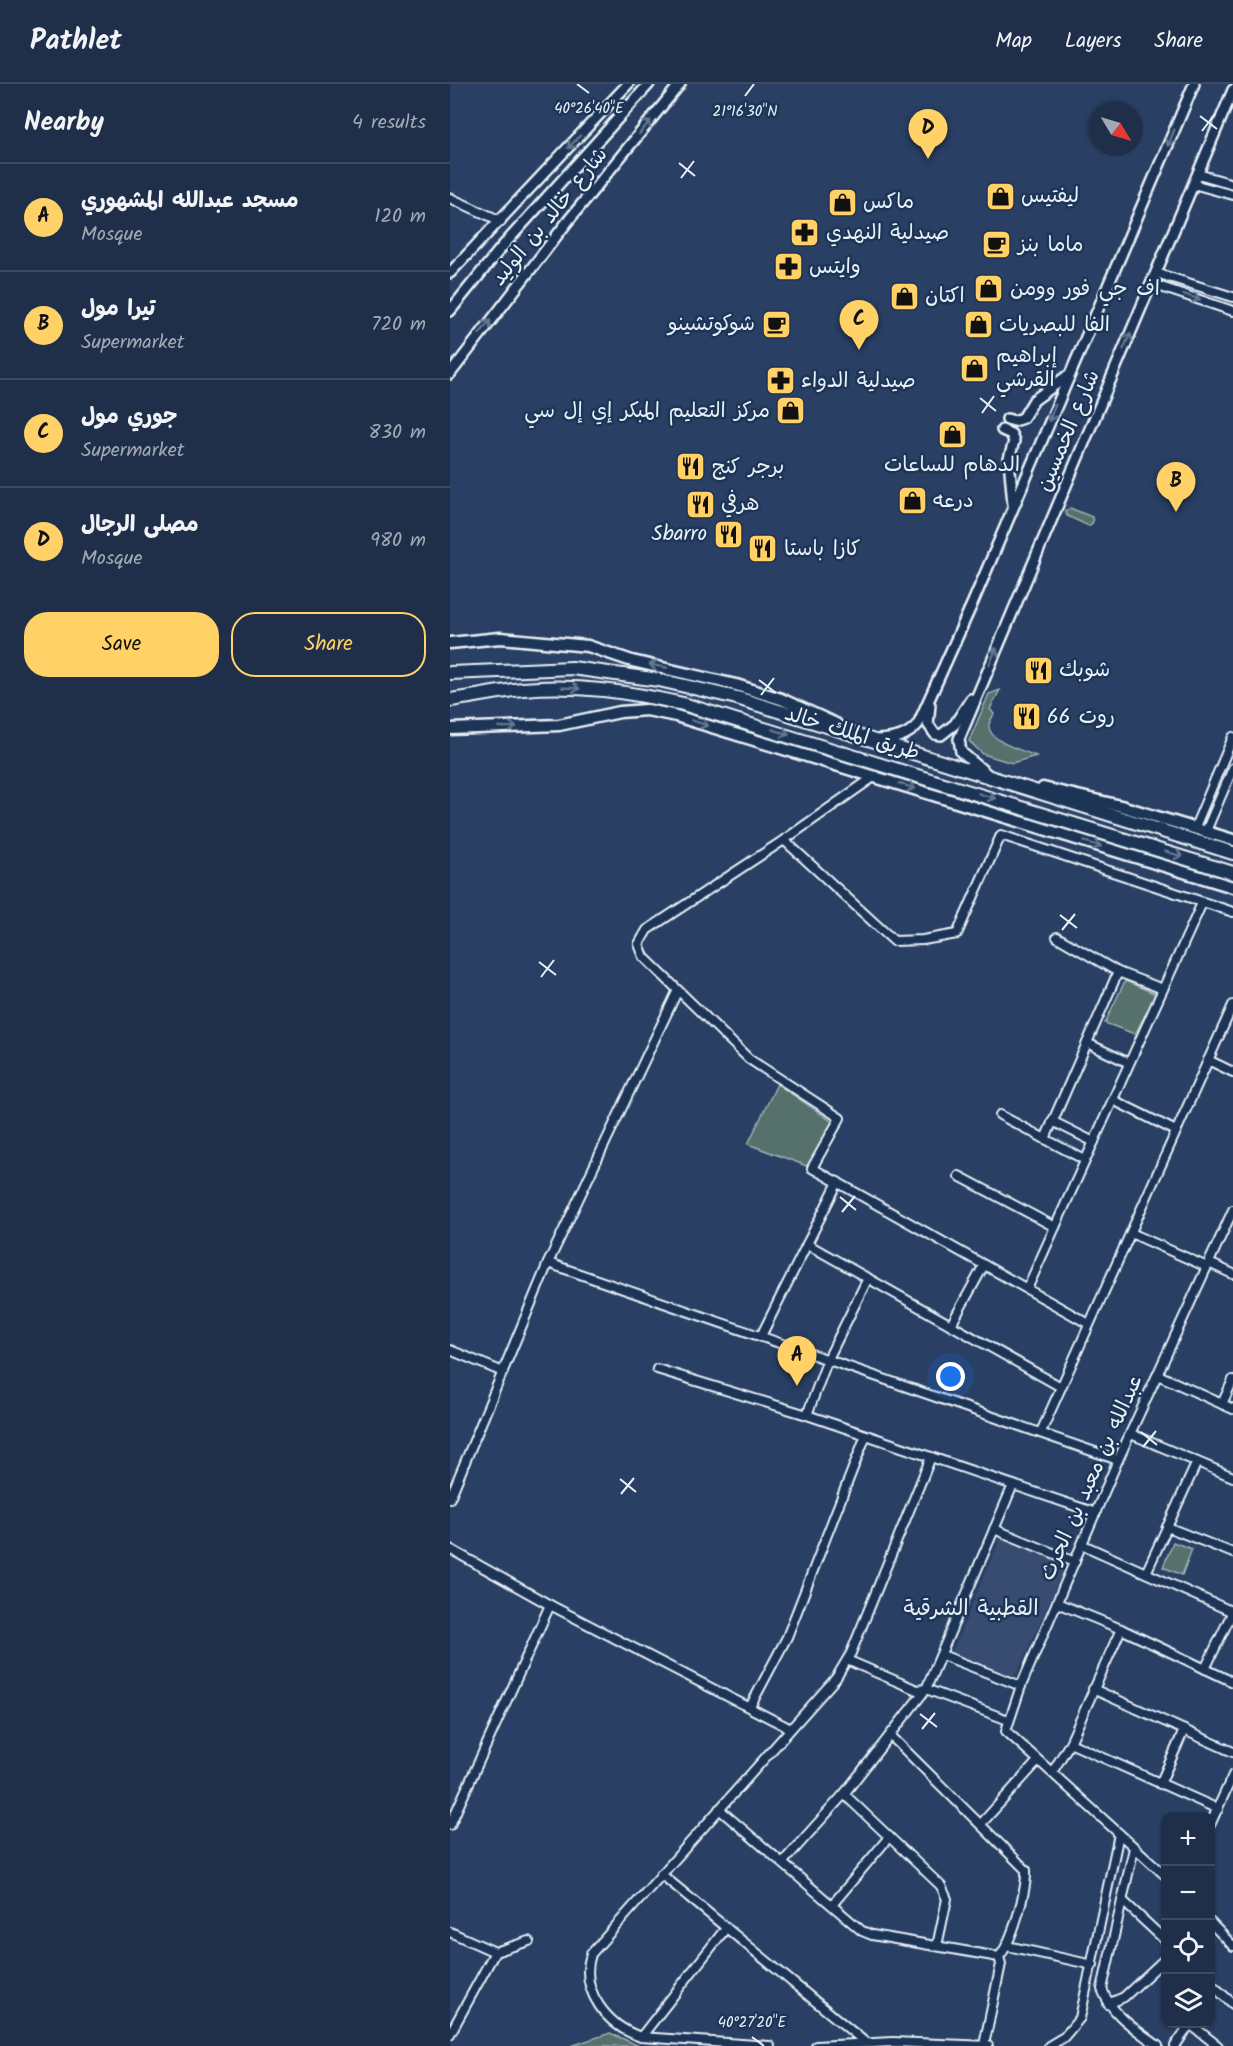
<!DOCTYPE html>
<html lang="en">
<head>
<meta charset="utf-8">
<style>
  body { margin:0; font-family:Kalam,"Playpen Sans Arabic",sans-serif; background:#273751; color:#f1f3f6 }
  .controls { position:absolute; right:18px; bottom:18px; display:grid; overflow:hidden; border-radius:12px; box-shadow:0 2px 4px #0004 }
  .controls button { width:54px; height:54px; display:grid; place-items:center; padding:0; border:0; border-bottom:2px solid #3c4a62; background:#1f2f4a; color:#f1f3f6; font:30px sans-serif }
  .compass { position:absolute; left:639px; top:18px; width:54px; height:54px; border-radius:50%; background:#1f2f4a; box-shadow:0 2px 4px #0004; rotate:128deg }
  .you { position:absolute; left:501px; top:1293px; width:21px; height:21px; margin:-15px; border:4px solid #fff; border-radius:50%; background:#1a73e8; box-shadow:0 0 0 9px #1a73e833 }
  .badge { display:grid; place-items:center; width:39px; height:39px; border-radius:50%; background:#ffd166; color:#111; font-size:20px; font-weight:700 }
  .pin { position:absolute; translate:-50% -50px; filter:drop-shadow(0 2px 3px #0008) }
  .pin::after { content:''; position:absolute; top:32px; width:21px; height:18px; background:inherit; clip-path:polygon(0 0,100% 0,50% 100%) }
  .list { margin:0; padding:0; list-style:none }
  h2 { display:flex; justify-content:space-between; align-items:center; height:78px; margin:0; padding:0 24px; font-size:26px }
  h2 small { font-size:20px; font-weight:400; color:#a1a9b5 }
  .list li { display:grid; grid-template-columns:39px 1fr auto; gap:18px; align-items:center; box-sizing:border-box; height:108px; padding:0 24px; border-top:2px solid #3c4a62 }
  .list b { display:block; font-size:22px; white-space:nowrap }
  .list p { margin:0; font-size:20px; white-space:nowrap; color:#a1a9b5 }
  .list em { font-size:20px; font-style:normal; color:#a1a9b5 }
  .actions { display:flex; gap:12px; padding:18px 24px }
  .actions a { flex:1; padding:14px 0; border:2px solid #ffd166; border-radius:24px; text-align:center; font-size:21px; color:#ffd166 }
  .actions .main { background:#ffd166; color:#111 }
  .icon { flex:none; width:33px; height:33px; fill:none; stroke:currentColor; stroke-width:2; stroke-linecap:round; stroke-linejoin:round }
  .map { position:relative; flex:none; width:783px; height:1962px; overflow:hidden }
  header { display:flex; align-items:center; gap:36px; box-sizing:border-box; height:84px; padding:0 30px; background:#1f2f4a; border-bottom:2px solid #3c4a62 }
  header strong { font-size:28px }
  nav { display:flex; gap:33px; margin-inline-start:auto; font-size:21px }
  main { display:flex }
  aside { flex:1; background:#1f2f4a }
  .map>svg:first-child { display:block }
  .built { fill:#384c71 }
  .green { fill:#566f6c; stroke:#9fb0b2; stroke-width:1.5 }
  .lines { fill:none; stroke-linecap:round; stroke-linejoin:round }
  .minor-casing { stroke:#e8f1f8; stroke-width:12 }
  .tertiary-casing { stroke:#e8f1f8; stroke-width:14 }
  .secondary-casing { stroke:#e8f1f8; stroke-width:15 }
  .primary-casing { stroke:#e8f1f8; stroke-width:16 }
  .minor { stroke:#1d3557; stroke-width:8 }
  .tertiary { stroke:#1d3557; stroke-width:9 }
  .secondary { stroke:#1d3557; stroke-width:10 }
  .primary { stroke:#1d3557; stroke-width:12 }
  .oneway { stroke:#64778f }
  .ticks { fill:none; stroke:#e8f1f8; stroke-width:2 }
  .labels { text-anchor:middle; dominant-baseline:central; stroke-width:5; stroke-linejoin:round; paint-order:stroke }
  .poi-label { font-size:21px; fill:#e8f1f8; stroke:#1d3557; text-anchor:start }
  .street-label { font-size:21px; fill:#e8f1f8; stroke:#1d3557 }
  .neighbourhood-label { font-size:22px; fill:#e8f1f8; stroke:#1d3557 }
  .ticks-label { font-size:15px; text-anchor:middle; fill:#e8f1f8; stroke:#1d3557; stroke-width:5; stroke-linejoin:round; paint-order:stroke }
</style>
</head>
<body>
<header>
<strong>Pathlet</strong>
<nav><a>Map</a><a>Layers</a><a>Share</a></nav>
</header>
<main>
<aside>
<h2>Nearby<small>4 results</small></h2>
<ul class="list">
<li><span class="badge">A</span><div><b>مسجد عبدالله المشهوري</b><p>Mosque</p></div><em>120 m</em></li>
<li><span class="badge">B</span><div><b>تيرا مول</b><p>Supermarket</p></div><em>720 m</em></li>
<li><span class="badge">C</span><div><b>جوري مول</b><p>Supermarket</p></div><em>830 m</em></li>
<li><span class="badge">D</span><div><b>مصلى الرجال</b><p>Mosque</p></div><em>980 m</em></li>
</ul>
<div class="actions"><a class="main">Save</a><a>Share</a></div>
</aside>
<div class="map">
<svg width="783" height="1962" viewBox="0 0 783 1962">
  <rect width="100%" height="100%" fill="#293f63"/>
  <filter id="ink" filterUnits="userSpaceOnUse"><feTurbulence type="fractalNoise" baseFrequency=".0167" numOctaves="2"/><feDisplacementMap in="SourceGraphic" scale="12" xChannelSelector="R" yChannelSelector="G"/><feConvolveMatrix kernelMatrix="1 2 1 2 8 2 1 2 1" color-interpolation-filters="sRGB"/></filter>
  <g filter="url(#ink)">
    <!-- built -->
    <path class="built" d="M554,1454L613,1479L615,1484L567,1589L559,1592L505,1572L502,1568L549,1457Z"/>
    <!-- green -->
    <g class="green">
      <path d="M620,424L642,433L643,438L639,442L617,432L615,428Z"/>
      <path d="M550,606L540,625L544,630C542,634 538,639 539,643C540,658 574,667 586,672L562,679L533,670L519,657L539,610Z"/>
      <path d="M675,897L706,910L685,950L655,939Z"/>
      <path d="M327,1000L384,1039L357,1082L298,1060Z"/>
      <path d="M723,1458L742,1465L732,1491L713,1483Z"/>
      <path d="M160,1949L189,1962H121Z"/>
    </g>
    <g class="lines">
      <defs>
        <g id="minor">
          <path d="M748,90L783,100"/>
          <path d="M743,100L783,111"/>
          <path d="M0,114L51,137"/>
          <path d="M706,189L783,213"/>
          <path d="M702,200L783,227"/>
          <path d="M425,692L334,756L444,857L473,856L507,850L551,751L783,828"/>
          <path d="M745,743L783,653"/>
          <path d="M756,747L783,684"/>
          <path d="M334,756L197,846L189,860L194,873L299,975L390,1034L362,1084L639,1240"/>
          <path d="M607,853L668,888L713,905"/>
          <path d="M637,959L679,979"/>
          <path d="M758,976L783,988"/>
          <path d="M663,1016L726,1047"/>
          <path d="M550,1031L595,1055L668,888"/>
          <path d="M602,1037L644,1058"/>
          <path d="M595,1055L635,1076"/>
          <path d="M509,1092L605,1143"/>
          <path d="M681,1149L757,1183"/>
          <path d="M357,1160L611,1303"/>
          <path d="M98,1179L668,1376"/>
          <path d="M759,1179L783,1190"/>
          <path d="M577,1205L752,819"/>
          <path d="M501,1241L534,1181"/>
          <path d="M311,1252L388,1098"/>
          <path d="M0,1266L53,1288"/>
          <path d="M207,1285L357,1331L646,1429"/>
          <path d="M708,1291L783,1325"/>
          <path d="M772,1320L783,1296"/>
          <path d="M357,1331L378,1275L418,1194"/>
          <path d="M591,1348L783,921"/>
          <path d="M681,1350L783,1393"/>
          <path d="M0,1414L98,1179L227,908"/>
          <path d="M717,1443L783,1469"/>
          <path d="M544,1445L625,1478"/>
          <path d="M633,1461L783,1528"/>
          <path d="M0,1465L100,1521L339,1644"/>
          <path d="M696,1489L747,1378"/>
          <path d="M607,1519L671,1545L783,1598"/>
          <path d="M492,1571L571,1602"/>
          <path d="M397,1576L467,1606L476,1605L558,1636"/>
          <path d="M755,1585L783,1527"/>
          <path d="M643,1605L783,1668"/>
          <path d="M300,1623L337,1553L416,1351"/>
          <path d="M441,1652L576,1786C577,1806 562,1858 549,1873L551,1880L534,1961"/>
          <path d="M620,1659L768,1725"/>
          <path d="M603,1687L620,1659L671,1545"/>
          <path d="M710,1700L734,1646"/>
          <path d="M394,1710L491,1802L497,1815L487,1862"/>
          <path d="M269,1725L412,1847L422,1851L549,1873"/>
          <path d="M531,1740L588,1677"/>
          <path d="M0,1741L100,1521"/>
          <path d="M760,1741L783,1691"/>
          <path d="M684,1764L652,1905C662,1932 686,1945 708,1962"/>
          <path d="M333,1778L394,1710L476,1605L563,1401"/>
          <path d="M211,1790L416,1959"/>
          <path d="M716,1792L556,1647L571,1602L668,1376L783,1126"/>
          <path d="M673,1817L716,1857"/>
          <path d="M382,1821L439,1753"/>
          <path d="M760,1838L783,1862"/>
          <path d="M0,1848L45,1868L0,1950"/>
          <path d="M557,1862L643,1881"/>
          <path d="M45,1868L79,1857"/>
          <path d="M760,1899L783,1920"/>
          <path d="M658,1920L674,1913L716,1874"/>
          <path d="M740,1940L768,1962"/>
          <path d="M191,1953L276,1844"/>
          <path d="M320,1962L191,1953C157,1942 129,1906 141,1870L386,1594L401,1569L481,1373"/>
          <path d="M366,1962L443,1958L538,1962"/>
          <path d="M599,1962L614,1953L630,1934L669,1750"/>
          <path d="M725,1962L740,1940"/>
        </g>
        <g id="tertiary">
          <path d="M0,189L178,0"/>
          <path d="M0,227L51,164L199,0"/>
          <path d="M0,290L118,137L230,0"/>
          <path d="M557,335L564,337L573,334L584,316L616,293"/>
          <path d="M552,346L561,350L564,357L559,375L563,420"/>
          <path d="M480,621L478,640L485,650L491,651L505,640L521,615"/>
          <path d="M428,656C444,655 457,653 468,640L523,518L744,0"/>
          <path d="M537,690L511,668L509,655L783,6"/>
        </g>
        <g id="secondary">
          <path d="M0,559L50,554L138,562L182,577L286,601L331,615L386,640"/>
          <path d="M0,645L109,641L170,628L197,626L226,632L783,803"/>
          <path d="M593,704L671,722L783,756"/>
        </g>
        <g id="primary">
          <path d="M0,589L122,584L209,596L287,614L783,769"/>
          <path d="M0,616C24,613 49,607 73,605C127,600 180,608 233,620L783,789"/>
        </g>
      </defs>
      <!-- minor casing -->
      <use href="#minor" class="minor-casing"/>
      <!-- tertiary casing -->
      <use href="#tertiary" class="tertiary-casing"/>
      <!-- secondary casing -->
      <use href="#secondary" class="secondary-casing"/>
      <!-- primary casing -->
      <use href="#primary" class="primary-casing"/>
      <!-- minor -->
      <use href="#minor" class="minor"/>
      <!-- tertiary -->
      <use href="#tertiary" class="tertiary"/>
      <!-- secondary -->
      <use href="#secondary" class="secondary"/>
      <!-- primary -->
      <use href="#primary" class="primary"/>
    </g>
    <!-- one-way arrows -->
    <defs><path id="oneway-shaft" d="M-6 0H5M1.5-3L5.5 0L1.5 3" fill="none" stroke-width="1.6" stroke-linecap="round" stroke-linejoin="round" transform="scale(1.5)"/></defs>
    <g class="oneway">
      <use href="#oneway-shaft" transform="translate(195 43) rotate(-51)"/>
      <use href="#oneway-shaft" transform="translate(721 54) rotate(112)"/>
      <use href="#oneway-shaft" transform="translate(124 58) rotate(133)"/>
      <use href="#oneway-shaft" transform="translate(742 213) rotate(19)"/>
      <use href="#oneway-shaft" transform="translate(35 243) rotate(-52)"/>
      <use href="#oneway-shaft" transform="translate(677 257) rotate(-67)"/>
      <use href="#oneway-shaft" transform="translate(602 329) rotate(112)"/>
      <use href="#oneway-shaft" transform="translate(543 572) rotate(-67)"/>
      <use href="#oneway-shaft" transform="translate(208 582) rotate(-169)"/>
      <use href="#oneway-shaft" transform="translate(121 604) rotate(3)"/>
      <use href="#oneway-shaft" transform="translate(250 639) rotate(17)"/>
      <use href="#oneway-shaft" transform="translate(58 643) rotate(-1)"/>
      <use href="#oneway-shaft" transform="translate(331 648) rotate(17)"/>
      <use href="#oneway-shaft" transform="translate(457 702) rotate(17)"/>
      <use href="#oneway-shaft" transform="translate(537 712) rotate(17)"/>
      <use href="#oneway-shaft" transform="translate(643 760) rotate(17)"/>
      <use href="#oneway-shaft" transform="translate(724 770) rotate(17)"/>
    </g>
  </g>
  <!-- ticks -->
  <path class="ticks" d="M127,0L139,9M295,12L304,0M750,32L767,45M752,47L765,30M229,79L245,92M231,94L244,77M530,314L546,327M532,329L544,312M309,596L326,609M311,611L324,594M610,831L627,844M612,846L625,830M89,878L106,891M91,893L104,876M390,1113L406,1126M392,1128L405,1112M691,1348L707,1361M693,1363L706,1347M170,1395L186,1408M171,1410L184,1394M470,1630L487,1643M472,1645L485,1629M302,1953L314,1962"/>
  <!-- icons -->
  <defs>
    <symbol id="shop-square" viewBox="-11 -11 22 22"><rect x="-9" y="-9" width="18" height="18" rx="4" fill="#ffd166" stroke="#1d3557"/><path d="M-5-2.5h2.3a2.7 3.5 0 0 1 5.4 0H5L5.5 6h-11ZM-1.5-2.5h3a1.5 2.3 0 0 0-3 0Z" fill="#111"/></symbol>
    <symbol id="pharmacy-square" viewBox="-11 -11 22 22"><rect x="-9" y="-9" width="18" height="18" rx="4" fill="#ffd166" stroke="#1d3557"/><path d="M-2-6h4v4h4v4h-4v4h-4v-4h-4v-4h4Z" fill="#111"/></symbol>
    <symbol id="cafe-square" viewBox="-11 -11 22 22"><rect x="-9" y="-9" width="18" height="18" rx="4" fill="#ffd166" stroke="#1d3557"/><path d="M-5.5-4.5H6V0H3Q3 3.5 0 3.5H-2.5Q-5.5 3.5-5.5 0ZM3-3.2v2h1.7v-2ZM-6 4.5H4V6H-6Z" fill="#111"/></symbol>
    <symbol id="restaurant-square" viewBox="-11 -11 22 22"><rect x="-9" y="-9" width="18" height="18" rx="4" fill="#ffd166" stroke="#1d3557"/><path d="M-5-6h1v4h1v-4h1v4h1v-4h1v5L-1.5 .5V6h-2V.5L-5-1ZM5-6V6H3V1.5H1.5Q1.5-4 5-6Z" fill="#111"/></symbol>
  </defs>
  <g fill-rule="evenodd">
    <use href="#shop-square" x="534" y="96" width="33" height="33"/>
    <use href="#shop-square" x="376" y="102" width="33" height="33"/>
    <use href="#pharmacy-square" x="338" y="132" width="33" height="33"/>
    <use href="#cafe-square" x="530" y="144" width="33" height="33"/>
    <use href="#pharmacy-square" x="322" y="166" width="33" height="33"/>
    <use href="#shop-square" x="522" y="188" width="33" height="33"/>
    <use href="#shop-square" x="438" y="196" width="33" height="33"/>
    <use href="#cafe-square" x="310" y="224" width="33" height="33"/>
    <use href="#shop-square" x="512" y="224" width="33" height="33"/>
    <use href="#shop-square" x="508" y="268" width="33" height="33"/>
    <use href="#pharmacy-square" x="314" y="280" width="33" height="33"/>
    <use href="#shop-square" x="324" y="310" width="33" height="33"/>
    <use href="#shop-square" x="486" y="334" width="33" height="33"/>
    <use href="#restaurant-square" x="224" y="366" width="33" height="33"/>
    <use href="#shop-square" x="446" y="400" width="33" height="33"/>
    <use href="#restaurant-square" x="234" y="404" width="33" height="33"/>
    <use href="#restaurant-square" x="262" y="434" width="33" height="33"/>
    <use href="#restaurant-square" x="296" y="448" width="33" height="33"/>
    <use href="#restaurant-square" x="572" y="570" width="33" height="33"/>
    <use href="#restaurant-square" x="560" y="616" width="33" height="33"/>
  </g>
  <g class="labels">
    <!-- poi labels -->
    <g class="poi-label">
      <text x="571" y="112">ليفتيس</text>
      <text x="413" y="118">ماكس</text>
      <text x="376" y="149">صيدلية النهدي</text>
      <text x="568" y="161">ماما بنز</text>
      <text x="359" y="183">وايتس</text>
      <text x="560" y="205">اف جي فور وومن</text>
      <text x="475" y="212">اكتان</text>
      <text x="305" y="240" text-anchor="end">شوكوتشينو</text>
      <text x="549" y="241">الفا للبصريات</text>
      <text x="546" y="272">إبراهيم<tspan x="546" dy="24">القرشي</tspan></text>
      <text x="351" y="297">صيدلية الدواء</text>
      <text x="320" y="327" text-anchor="end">مركز التعليم المبكر إي إل سي</text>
      <text x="502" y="381" text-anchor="middle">الدهام للساعات</text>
      <text x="262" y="383">برجر كنج</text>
      <text x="483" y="417">درعه</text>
      <text x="271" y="420">هرفي</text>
      <text x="257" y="450" text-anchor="end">Sbarro</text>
      <text x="334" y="465">كازا باستا</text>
      <text x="609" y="586">شوبك</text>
      <text x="597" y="633">روت 66</text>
    </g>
    <!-- street labels -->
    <g class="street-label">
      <text transform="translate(100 133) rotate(-51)">شارع خالد بن الوليد</text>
      <text transform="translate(619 347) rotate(-67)">شارع الخمسين</text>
      <text transform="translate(402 650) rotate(17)">طريق الملك خالد</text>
      <text transform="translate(642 1394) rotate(-66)">عبدالله بن معبد بن الحرث</text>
    </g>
    <!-- neighbourhood labels -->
    <g class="neighbourhood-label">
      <text x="521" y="1525">القطبية الشرقية</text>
    </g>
  </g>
  <g class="ticks-label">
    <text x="139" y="29">40°26'40"E</text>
    <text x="295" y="32">21°16'30"N</text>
    <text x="302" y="1943">40°27'20"E</text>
  </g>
</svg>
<div class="controls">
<button>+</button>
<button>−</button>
<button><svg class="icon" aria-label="locate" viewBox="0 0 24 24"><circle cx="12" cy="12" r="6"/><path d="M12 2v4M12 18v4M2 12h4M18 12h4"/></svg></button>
<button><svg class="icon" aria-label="layers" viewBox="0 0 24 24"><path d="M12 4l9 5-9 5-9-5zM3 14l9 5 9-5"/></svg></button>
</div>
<svg class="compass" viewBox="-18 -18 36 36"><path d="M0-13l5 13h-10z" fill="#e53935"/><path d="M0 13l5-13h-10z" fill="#a1a9b5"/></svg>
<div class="you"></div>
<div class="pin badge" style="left:347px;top:1302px">A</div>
<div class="pin badge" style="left:726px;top:428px">B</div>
<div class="pin badge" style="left:409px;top:266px">C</div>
<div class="pin badge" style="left:478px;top:75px">D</div>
</div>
</main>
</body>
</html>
